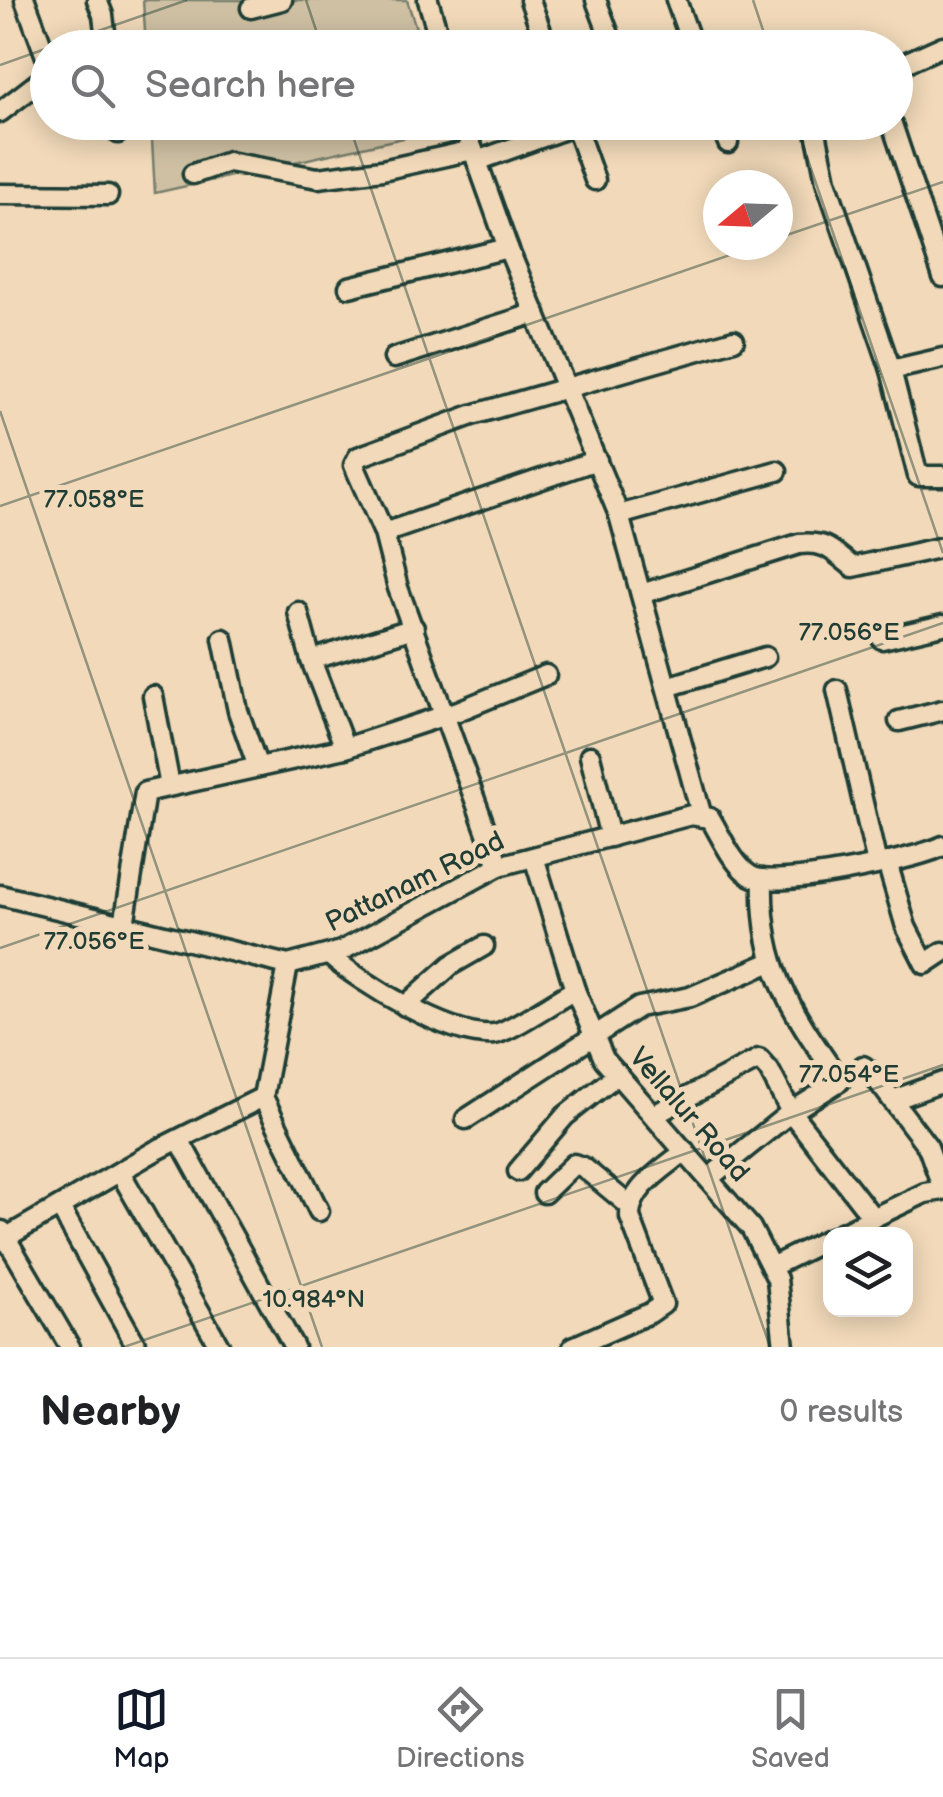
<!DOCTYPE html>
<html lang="en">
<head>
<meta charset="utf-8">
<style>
  body { margin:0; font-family:"Balsamiq Sans",sans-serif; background:#f2f2f2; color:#202124 }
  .controls { position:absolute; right:30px; bottom:30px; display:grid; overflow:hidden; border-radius:20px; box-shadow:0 5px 25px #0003 }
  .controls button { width:90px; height:90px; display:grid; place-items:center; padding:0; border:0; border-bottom:2px solid #e0e0e0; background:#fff; color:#202124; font:50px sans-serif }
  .compass { position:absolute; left:703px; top:170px; width:90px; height:90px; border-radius:50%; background:#fff; box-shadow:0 5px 25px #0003; rotate:251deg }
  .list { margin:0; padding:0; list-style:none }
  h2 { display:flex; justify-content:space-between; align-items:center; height:130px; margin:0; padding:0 40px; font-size:42px }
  h2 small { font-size:32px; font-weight:400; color:#757577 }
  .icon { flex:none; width:55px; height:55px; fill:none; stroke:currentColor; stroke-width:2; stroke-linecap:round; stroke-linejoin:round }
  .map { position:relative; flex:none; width:943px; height:1347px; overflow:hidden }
  .search { position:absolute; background:#fff; box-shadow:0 5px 25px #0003; left:30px; right:30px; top:30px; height:110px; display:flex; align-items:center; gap:25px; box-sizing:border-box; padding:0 35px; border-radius:55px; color:#757577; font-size:38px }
  .sheet { height:310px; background:#fff }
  nav { display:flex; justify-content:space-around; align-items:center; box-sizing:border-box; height:140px; border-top:2px solid #e0e0e0; background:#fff; font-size:28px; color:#757577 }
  nav a { display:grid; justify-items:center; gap:5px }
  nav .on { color:#111827 }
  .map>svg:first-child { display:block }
  .green { fill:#cfc0a3; stroke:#777e6c; stroke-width:2.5 }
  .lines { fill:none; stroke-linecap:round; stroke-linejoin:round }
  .minor-casing { stroke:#1f3d34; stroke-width:25 }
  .minor { stroke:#f1d9b9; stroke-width:18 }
  .ticks { fill:none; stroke:#1f3d34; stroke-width:2.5; stroke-opacity:0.45 }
  .labels { text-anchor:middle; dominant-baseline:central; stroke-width:10; stroke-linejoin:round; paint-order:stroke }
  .street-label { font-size:28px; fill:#1f3d34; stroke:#f1d9b9 }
  .ticks-label { font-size:25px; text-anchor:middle; fill:#1f3d34; stroke:#f1d9b9; stroke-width:10; stroke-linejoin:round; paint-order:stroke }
</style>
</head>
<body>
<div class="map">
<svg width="943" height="1347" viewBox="0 0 943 1347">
  <rect width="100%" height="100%" fill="#f1d9b9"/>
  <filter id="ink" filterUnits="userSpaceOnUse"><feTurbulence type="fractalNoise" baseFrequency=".01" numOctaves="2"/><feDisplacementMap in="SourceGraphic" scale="20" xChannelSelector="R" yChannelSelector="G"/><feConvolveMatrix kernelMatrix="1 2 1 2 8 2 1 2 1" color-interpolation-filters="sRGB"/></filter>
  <g filter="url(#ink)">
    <!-- green -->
    <g class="green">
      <path d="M143,0H407L422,47H146Z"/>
      <path d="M446,122L448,128L155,193L151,123Z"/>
    </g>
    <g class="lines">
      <defs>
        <g id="minor">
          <path d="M25,0L48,62"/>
          <path d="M97,0L103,15L107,48"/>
          <path d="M428,0L442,48"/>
          <path d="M530,0L547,48"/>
          <path d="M596,0L614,48"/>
          <path d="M676,0L693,48"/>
          <path d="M251,8L282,0"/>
          <path d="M896,67L943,46"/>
          <path d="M0,112L48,75"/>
          <path d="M117,122L118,133"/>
          <path d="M463,122L508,248L619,515L702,817"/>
          <path d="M574,122L595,180"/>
          <path d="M720,122L728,143"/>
          <path d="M814,122L826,181L891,370L918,476H943"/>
          <path d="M892,124L943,277"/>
          <path d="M477,161L584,122"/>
          <path d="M193,174L228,162L318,178L382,170L473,150"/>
          <path d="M0,194L108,195"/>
          <path d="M349,287L508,248"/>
          <path d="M394,358L536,313"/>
          <path d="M891,370L943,358"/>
          <path d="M619,515L777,471"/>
          <path d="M384,533L597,460"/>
          <path d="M641,594L799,544C827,541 832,551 853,567L943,547"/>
          <path d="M298,612L311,660L345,748"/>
          <path d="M223,639L238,711L258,767"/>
          <path d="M882,639L943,625"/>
          <path d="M311,660L414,628"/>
          <path d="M667,687L765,657"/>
          <path d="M837,690L877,864"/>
          <path d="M153,696L170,786"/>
          <path d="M899,721L943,710"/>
          <path d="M590,756L610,837"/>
          <path d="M534,857L575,990L604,1059L751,1228L777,1279L784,1347"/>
          <path d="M887,862L906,927L925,964L943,952"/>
          <path d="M499,866L398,588L384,533L354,465L358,457L472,415L734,340"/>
          <path d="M0,895L288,965L341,951L499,866L691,815L710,818C721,836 733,865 751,876C774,890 917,859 943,846"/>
          <path d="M124,925L145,792L345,748L458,711L546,675"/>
          <path d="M329,955C361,983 450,1038 494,1034C508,1033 559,998 575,990"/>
          <path d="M288,965L263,1097L319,1211"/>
          <path d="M405,1006L451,965L484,946"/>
          <path d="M863,1066L871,1072L928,1147L943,1189"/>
          <path d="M893,1100L943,1082"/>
          <path d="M654,1115L759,1059L769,1070L791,1112L873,1218"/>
          <path d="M466,1119L639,1007L690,997L771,962"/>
          <path d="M180,1141L294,1347"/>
          <path d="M518,1171L565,1116L618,1074"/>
          <path d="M120,1172L220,1347"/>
          <path d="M709,1178L791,1112L840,1081C792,1011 760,968 763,879"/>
          <path d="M544,1193L574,1164L583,1167L630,1206"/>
          <path d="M60,1207L137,1347"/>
          <path d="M2,1231L70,1347"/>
          <path d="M839,1234L925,1193L943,1190"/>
          <path d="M0,1241L155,1151L263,1097"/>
          <path d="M771,1267L830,1238"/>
          <path d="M573,1347L650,1313L663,1304L630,1217C629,1188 665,1168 685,1151"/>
        </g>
      </defs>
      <!-- minor casing -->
      <use href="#minor" class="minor-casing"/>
      <!-- minor -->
      <use href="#minor" class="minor"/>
    </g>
  </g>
  <!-- ticks -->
  <path class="ticks" d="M306,0L322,48M753,0L769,48M49,48L187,0M0,65L48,48M348,122L770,1347M795,122L943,553M778,238L943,182M0,411L322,1347M0,506L759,245M0,948L943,623M124,1347L943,1065"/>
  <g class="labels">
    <!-- street labels -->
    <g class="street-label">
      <text transform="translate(415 882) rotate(-26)">Pattanam Road</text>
      <text transform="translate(689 1115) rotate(49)">Vellalur Road</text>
    </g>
  </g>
  <g class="ticks-label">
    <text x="94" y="507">77.058°E</text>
    <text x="849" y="640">77.056°E</text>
    <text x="94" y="949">77.056°E</text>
    <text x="849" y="1082">77.054°E</text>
    <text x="314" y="1307">10.984°N</text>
  </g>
</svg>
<div class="controls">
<button><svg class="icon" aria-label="layers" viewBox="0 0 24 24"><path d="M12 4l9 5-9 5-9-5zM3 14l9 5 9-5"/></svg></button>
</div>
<svg class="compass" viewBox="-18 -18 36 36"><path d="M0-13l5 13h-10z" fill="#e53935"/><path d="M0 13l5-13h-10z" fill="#757577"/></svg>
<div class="search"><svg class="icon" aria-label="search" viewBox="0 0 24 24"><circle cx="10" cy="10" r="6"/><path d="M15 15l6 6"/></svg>Search here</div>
</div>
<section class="sheet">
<h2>Nearby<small>0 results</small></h2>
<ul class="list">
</ul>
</section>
<nav>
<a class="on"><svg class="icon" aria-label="map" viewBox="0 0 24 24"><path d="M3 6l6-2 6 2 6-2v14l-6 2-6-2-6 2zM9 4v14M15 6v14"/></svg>Map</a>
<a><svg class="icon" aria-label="directions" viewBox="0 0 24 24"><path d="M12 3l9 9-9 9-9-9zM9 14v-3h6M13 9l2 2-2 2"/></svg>Directions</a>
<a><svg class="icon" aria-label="saved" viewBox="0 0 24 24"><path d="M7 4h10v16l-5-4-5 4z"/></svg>Saved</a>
</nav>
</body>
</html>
